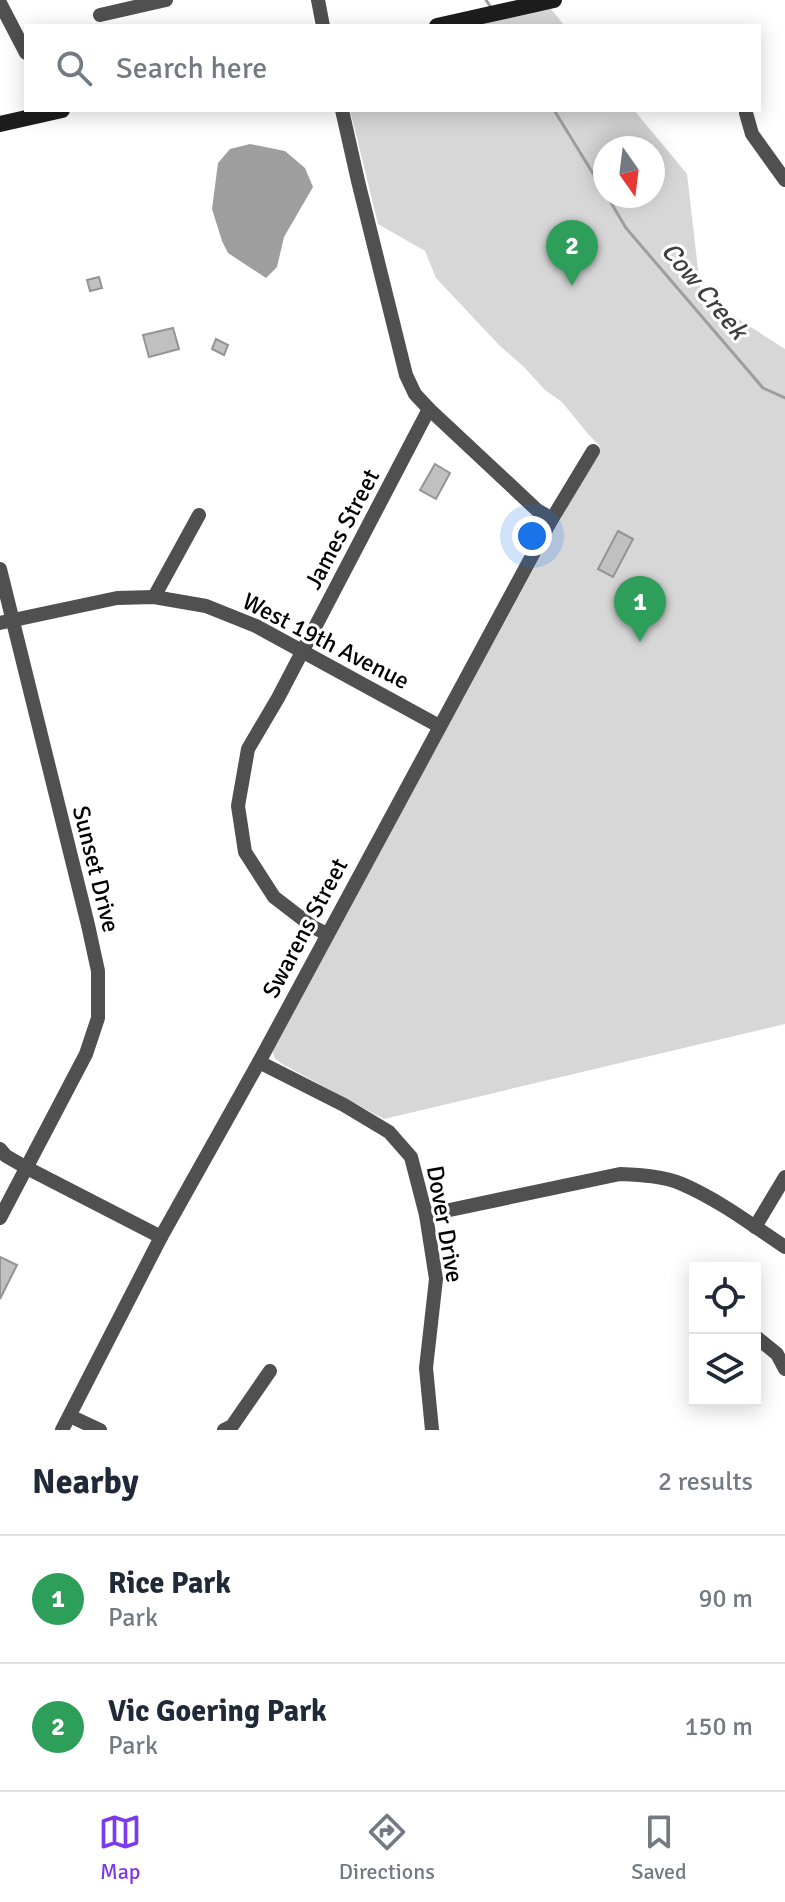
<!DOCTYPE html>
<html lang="en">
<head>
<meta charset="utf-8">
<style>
  body { margin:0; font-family:Signika,sans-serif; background:#f2f2f3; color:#1f2937 }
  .controls { position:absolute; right:24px; bottom:24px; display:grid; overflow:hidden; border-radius:0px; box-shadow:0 4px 20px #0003 }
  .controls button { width:72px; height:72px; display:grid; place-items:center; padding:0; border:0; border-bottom:2px solid #e0e1e3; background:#fff; color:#1f2937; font:40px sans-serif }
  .compass { position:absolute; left:593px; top:136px; width:72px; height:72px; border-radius:50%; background:#fff; box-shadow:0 4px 20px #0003; rotate:166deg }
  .you { position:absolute; left:532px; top:536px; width:28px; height:28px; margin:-20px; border:6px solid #fff; border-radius:50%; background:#1a73e8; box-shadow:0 0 0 12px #1a73e833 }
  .badge { display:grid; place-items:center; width:52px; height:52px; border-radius:50%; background:#7c3aed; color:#fff; font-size:26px; font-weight:700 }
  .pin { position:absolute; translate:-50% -66px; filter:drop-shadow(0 2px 4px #0008) }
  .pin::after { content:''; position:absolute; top:42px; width:28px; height:24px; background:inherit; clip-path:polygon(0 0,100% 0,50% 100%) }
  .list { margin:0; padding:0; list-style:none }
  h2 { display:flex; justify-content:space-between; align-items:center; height:104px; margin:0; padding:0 32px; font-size:34px }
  h2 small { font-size:26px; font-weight:400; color:#747a83 }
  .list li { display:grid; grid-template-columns:52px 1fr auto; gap:24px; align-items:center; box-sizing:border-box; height:128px; padding:0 32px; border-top:2px solid #e0e1e3 }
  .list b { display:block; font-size:30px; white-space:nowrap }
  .list p { margin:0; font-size:26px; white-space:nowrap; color:#747a83 }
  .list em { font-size:26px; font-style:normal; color:#747a83 }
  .icon { flex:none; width:44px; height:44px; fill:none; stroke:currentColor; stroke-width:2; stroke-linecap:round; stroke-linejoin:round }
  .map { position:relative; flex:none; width:785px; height:1430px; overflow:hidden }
  .search { position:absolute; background:#fff; box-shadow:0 4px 20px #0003; left:24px; right:24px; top:24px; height:88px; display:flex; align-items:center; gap:20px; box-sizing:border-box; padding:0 28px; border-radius:0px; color:#747a83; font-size:30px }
  .sheet { height:360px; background:#fff }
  nav { display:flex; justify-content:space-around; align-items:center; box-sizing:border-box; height:112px; border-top:2px solid #e0e1e3; background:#fff; font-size:22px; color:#747a83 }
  nav a { display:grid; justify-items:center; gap:4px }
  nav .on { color:#7c3aed }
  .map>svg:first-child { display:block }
  .green { fill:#d7d7d7; fill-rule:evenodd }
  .water { fill:#9e9e9e }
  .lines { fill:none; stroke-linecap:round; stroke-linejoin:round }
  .stream { stroke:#9e9e9e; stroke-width:3 }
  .building { fill:#c0c0c0; stroke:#949494; stroke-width:2 }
  .street { stroke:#505050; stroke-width:14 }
  .secondary { stroke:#1d1d1d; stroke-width:16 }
  .labels { text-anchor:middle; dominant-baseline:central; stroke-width:6; stroke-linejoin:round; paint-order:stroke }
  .street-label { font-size:24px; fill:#000; stroke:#fff }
  .water-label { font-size:26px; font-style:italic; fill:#3f3f3f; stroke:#fff }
</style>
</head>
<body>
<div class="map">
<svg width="785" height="1430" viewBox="0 0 785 1430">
  <rect width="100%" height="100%" fill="#fff"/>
  <!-- green -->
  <g class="green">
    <path d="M550,8L565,26H469Z"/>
    <path d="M350,110H634L687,174L701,295L785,349V1024L384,1119L284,1065L275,1059L272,1050L600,446L588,434L562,402L545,390L524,367L499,345L436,278L425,251L378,224ZM605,148H653V196H605Z"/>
  </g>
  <!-- water -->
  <path class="water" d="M250,144L285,151L305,168L313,187L284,237L277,267L266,278L228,253L222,241L212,209L218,163L230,149Z"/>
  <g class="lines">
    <!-- stream -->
    <g class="stream">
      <path d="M486,0L492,9"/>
      <path d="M554,110L605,193"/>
      <path d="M607,196L626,228L763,388L785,398"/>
    </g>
  </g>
  <!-- building -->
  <g class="building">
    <path d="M99,277L102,288L90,291L87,280Z"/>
    <path d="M173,328L179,349L149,357L143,335Z"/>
    <path d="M216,339L228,345L224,355L212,349Z"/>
    <path d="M435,464L450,473L436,499L420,490Z"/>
    <path d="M618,531L633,539L613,577L598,569Z"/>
    <path d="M0,1257L17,1265L0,1299Z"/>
  </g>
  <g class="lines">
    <!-- street -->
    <g class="street">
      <path d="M318,0L323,26"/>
      <path d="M0,3L26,53"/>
      <path d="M100,15L166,0"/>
      <path d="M342,110L358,181L406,375L415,394L429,409L537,510L552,519"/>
      <path d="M746,113L752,134L785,180"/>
      <path d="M0,569L88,925L98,971V1018L86,1054L0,1218"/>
      <path d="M154,597L199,515"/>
      <path d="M0,623L117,598L154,597L206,606L256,626L439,726"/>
      <path d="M327,934L313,927L274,897L245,852L238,806L248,749L278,698L429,409"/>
      <path d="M259,1062L344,1105L389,1132L411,1157L426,1215L436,1279L426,1368L432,1430"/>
      <path d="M0,1149L6,1156L27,1168L161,1237"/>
      <path d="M426,1215L620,1174C641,1175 663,1176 682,1184C719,1200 752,1225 785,1247"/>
      <path d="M755,1227L785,1177"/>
      <path d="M755,1336L777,1354L785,1369"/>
      <path d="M70,1416L100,1430"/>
      <path d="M62,1430L161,1237L259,1062L552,519L593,451"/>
      <path d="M224,1430L232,1426L270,1371"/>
    </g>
    <!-- secondary -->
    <g class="secondary">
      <path d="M437,26L554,0"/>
      <path d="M0,124L62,110"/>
    </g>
  </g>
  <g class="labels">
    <!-- street labels -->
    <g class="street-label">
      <text transform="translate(342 529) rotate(-62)">James Street</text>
      <text transform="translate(326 641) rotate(27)">West 19th Avenue</text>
      <text transform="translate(96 869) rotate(76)">Sunset Drive</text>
      <text transform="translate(305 928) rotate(-62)">Swarens Street</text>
      <text transform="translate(445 1224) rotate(80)">Dover Drive</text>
    </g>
    <!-- water labels -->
    <g class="water-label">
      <text transform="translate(704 291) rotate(50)">Cow Creek</text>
    </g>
  </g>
</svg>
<div class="controls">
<button><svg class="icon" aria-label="locate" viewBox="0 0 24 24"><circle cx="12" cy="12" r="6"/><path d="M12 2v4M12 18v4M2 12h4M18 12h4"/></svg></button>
<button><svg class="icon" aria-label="layers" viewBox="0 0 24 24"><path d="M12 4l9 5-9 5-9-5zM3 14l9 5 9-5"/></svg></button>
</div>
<svg class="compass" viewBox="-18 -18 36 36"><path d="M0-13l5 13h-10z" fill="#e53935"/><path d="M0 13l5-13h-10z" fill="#747a83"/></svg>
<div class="you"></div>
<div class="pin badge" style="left:640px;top:642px;background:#2e9e5b">1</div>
<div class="pin badge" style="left:572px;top:286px;background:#2e9e5b">2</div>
<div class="search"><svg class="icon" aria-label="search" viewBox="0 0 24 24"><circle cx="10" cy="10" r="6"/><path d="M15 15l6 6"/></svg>Search here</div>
</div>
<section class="sheet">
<h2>Nearby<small>2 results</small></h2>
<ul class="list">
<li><span class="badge" style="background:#2e9e5b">1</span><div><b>Rice Park</b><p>Park</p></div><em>90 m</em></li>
<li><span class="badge" style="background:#2e9e5b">2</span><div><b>Vic Goering Park</b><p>Park</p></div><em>150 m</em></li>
</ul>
</section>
<nav>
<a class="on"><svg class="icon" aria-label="map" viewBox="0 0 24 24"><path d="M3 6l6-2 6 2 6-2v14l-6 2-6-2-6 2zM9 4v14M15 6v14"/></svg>Map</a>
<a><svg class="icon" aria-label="directions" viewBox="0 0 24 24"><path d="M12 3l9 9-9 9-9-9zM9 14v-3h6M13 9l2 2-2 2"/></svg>Directions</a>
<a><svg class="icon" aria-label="saved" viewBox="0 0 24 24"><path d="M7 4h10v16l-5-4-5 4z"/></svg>Saved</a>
</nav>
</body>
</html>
